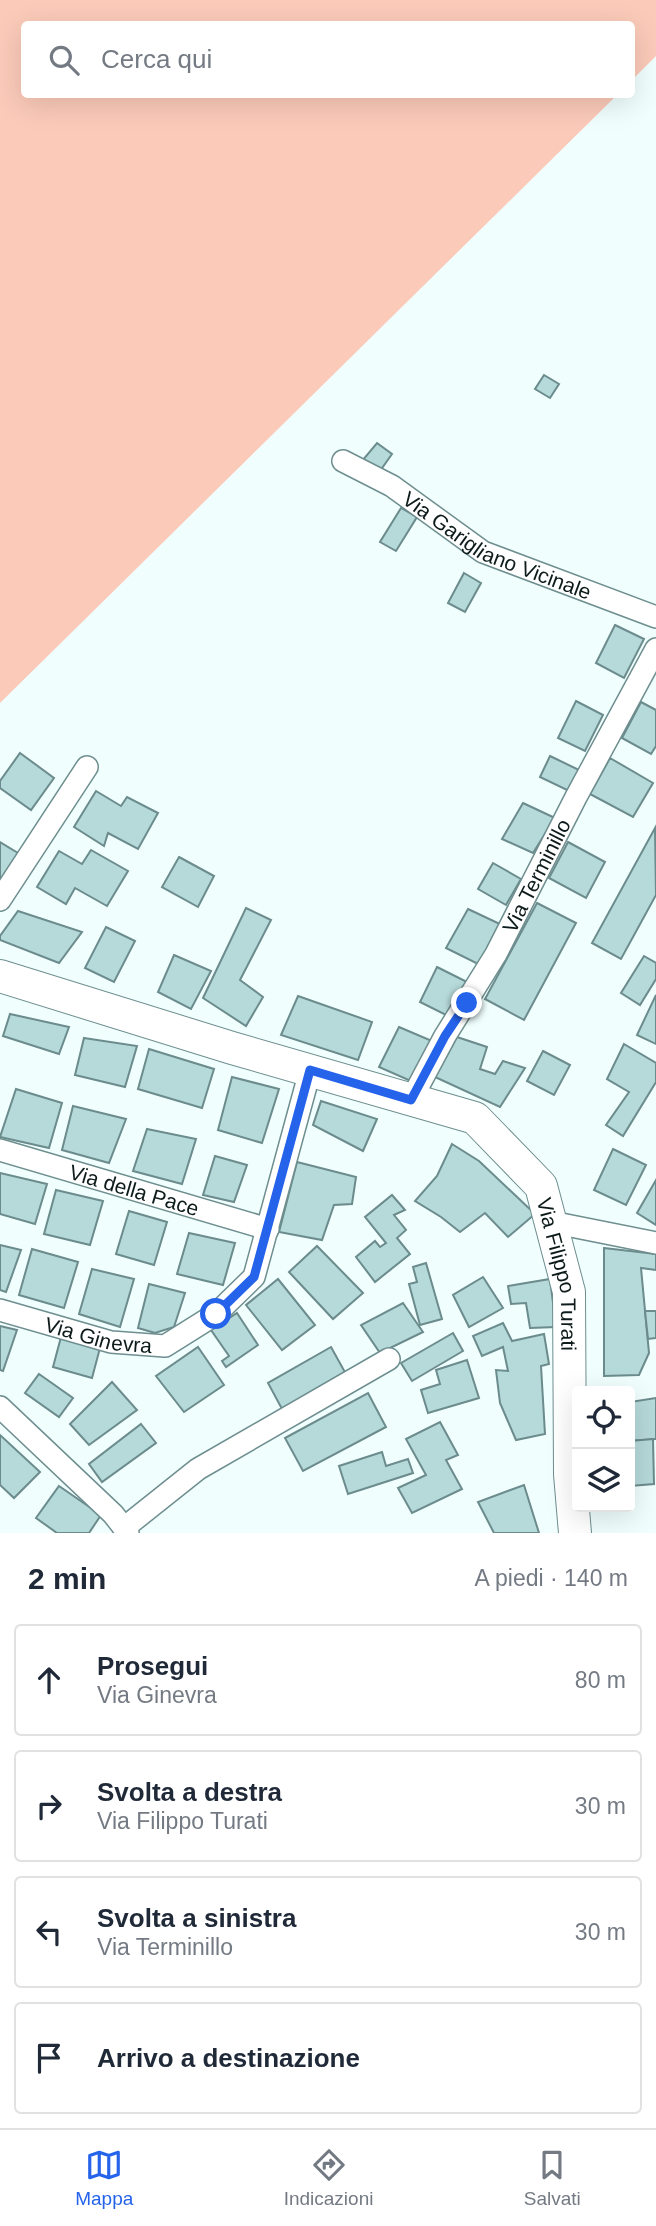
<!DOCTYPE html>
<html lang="it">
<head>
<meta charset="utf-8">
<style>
  body { margin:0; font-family:Helvetica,sans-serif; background:#f2f2f3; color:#1f2937 }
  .controls { position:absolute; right:21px; bottom:21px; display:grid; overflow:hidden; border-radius:7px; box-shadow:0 7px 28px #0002 }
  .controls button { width:63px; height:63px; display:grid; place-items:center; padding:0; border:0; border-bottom:2px solid #e0e1e3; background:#fff; color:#1f2937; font:35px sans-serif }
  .stop { position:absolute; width:21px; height:21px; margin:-16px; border:5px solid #2563eb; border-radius:50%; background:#fff }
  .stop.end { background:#2563eb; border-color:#fff; box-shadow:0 2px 7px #0008 }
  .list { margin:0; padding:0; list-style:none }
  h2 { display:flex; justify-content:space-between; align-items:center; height:91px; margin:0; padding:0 28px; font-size:30px }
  h2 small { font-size:23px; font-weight:400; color:#747a83 }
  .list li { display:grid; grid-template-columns:46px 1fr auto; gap:21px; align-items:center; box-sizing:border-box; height:112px; margin:0 14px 14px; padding:0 14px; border:2px solid #e0e1e3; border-radius:7px }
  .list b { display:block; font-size:26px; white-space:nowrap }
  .list p { margin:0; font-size:23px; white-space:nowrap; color:#747a83 }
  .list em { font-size:23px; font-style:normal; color:#747a83 }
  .icon { flex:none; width:38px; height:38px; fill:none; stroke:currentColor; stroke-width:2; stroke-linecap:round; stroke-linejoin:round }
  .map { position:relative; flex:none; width:656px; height:1533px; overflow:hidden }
  .search { position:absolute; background:#fff; box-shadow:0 7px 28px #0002; left:21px; right:21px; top:21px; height:77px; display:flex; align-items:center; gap:18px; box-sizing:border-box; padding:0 24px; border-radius:7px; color:#747a83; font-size:26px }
  .sheet { height:595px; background:#fff }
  nav { display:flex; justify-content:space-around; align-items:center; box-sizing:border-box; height:98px; border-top:2px solid #e0e1e3; background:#fff; font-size:19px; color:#747a83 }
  nav a { display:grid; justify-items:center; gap:4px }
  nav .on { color:#2563eb }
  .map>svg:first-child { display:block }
  .green { fill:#fbcab9 }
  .building { fill:#b6d9d9; stroke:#6b8b8c; stroke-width:2 }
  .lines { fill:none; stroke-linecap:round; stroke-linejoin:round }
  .street-casing { stroke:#6e8e8f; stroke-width:24 }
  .secondary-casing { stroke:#6e8e8f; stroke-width:34 }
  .street { stroke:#fff; stroke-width:21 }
  .secondary { stroke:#fff; stroke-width:32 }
  .route { stroke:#2563eb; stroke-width:9 }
  .labels { text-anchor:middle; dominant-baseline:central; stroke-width:7; stroke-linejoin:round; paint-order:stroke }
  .street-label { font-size:21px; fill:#0e1b1b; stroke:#f0fefe }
</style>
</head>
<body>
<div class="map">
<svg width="656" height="1533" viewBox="0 0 656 1533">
  <rect width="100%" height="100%" fill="#f0fefe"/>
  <!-- green -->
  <path class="green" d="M0,0H656V56L632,80V24H24V94L617,95L0,703Z"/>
  <!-- building -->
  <g class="building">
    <path d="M544,375L559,384L550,398L535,389Z"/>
    <path d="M377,443L392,454L380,471L362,461Z"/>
    <path d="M401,508L417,517L396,551L380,542Z"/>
    <path d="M464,573L481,583L465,612L448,603Z"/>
    <path d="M615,625L644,639L624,678L596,663Z"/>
    <path d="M576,701L603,715L585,751L558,738Z"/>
    <path d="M641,702L656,710V746L651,754L622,738Z"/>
    <path d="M20,753L54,778L31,810L0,788V781Z"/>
    <path d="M550,756L579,770L569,791L540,777Z"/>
    <path d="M610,758L653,783L633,817L590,794Z"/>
    <path d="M96,791L121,806L127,797L158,813L138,849L108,833L104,846L74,827Z"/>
    <path d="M523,803L555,818L533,853L502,839Z"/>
    <path d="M655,828L656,895L621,959L592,943Z"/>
    <path d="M0,842L18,853L0,883Z"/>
    <path d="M568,842L605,862L586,898L549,878Z"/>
    <path d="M91,850L128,871L107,906L75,888L66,904L37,887L59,851L82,864Z"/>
    <path d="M179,857L214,876L198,907L162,887Z"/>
    <path d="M493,863L521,879L506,905L478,889Z"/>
    <path d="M537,903L576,923L524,1020L485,999Z"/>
    <path d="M246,908L271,920L240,980L263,997L246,1026L203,998Z"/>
    <path d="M468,909L502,925L480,965L446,948Z"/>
    <path d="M18,911L82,932L59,963L0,940V936Z"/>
    <path d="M106,927L135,941L114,982L85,968Z"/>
    <path d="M174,955L211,971L191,1009L158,992Z"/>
    <path d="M644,956L656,963V979L640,1005L621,993Z"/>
    <path d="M437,967L467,982L448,1016L420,1002Z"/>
    <path d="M656,995V1044L637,1035Z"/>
    <path d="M298,996L372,1022L358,1060L281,1035Z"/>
    <path d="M10,1014L69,1027L59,1054L3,1036Z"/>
    <path d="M399,1027L432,1041L413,1082L379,1067Z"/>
    <path d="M457,1037L487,1047L480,1069L495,1074L503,1061L525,1068L500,1107L435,1077Z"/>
    <path d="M84,1038L137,1046L125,1087L75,1075Z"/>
    <path d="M624,1044L656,1063V1082L623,1136L606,1125L629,1092L607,1079Z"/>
    <path d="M149,1049L214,1069L202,1108L138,1089Z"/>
    <path d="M543,1051L570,1065L554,1095L527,1081Z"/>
    <path d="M232,1077L279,1089L262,1143L218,1130Z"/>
    <path d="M16,1089L62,1103L49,1148L0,1137Z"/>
    <path d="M321,1101L377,1119L363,1151L313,1125Z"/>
    <path d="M73,1106L126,1119L109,1163L62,1150Z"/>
    <path d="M147,1129L196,1139L182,1184L133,1171Z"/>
    <path d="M452,1144L479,1161L535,1214L508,1237L485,1213L460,1232L441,1217L415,1201L437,1176Z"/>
    <path d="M613,1149L646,1165L626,1205L594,1190Z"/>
    <path d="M215,1156L247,1165L234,1202L203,1195Z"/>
    <path d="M297,1162L356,1177L352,1204L334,1205L322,1240L279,1232Z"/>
    <path d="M0,1173L47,1184L35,1224L0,1214Z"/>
    <path d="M656,1180V1225L637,1213Z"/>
    <path d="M56,1190L103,1201L90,1245L44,1234Z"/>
    <path d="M392,1195L405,1210L394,1215L406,1230L397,1238L410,1254L375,1282L356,1257L375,1241L380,1247L386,1243L365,1217Z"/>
    <path d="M129,1211L167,1222L154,1265L116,1254Z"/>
    <path d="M189,1233L235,1243L223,1285L177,1274Z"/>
    <path d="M0,1245L21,1250L6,1292L0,1290Z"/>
    <path d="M317,1246L363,1293L333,1319L289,1272Z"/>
    <path d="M604,1248L656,1254V1270L641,1268L649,1353L639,1375L604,1376Z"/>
    <path d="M32,1249L78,1262L64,1308L19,1295Z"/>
    <path d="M426,1263L442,1319L420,1325L409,1284L417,1282L413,1267Z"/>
    <path d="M92,1269L134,1279L120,1327L79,1314Z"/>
    <path d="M483,1277L503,1308L469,1327L453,1295Z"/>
    <path d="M278,1279L315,1325L282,1350L246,1305Z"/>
    <path d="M550,1279L556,1327L530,1328L526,1303L511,1304L508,1286Z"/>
    <path d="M149,1284L185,1293L174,1327L155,1333L138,1328Z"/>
    <path d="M403,1303L423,1332L380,1353L361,1325Z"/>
    <path d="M645,1311H656V1338L648,1339Z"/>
    <path d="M237,1313L258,1345L226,1367L222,1361L229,1356L211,1330Z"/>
    <path d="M503,1323L512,1341L544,1334L549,1364L541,1366L545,1434L516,1440L500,1403L496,1370L508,1371L503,1347L482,1356L473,1336Z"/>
    <path d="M0,1326L17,1330L3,1371L0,1370Z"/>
    <path d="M453,1333L463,1351L412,1381L401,1363Z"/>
    <path d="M61,1337L100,1348L92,1378L53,1367Z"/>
    <path d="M198,1347L224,1385L184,1412L156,1376Z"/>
    <path d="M331,1347L346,1374L282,1409L268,1383Z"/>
    <path d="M467,1360L479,1398L428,1413L421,1390L440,1384L436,1370Z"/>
    <path d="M39,1374L73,1398L59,1417L25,1393Z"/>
    <path d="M112,1382L137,1410L89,1445L70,1424Z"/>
    <path d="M368,1393L386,1427L303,1471L285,1438Z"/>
    <path d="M656,1398V1439L630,1441V1402Z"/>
    <path d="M440,1422L458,1455L446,1460L462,1489L412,1513L398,1488L426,1475L406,1439Z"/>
    <path d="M141,1424L156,1443L102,1482L89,1464Z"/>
    <path d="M0,1435L40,1472L14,1498L0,1485Z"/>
    <path d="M653,1439L654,1484L630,1486V1441Z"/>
    <path d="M382,1452L386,1466L408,1459L413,1473L348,1494L339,1466Z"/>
    <path d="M524,1485L539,1533H494L478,1502Z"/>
    <path d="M59,1486L101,1515L89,1533H57L36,1518Z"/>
  </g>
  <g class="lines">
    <defs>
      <g id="street">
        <path id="s1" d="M343,461L392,486L483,552L656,617"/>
        <path d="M0,900L87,767"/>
        <path id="s2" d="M411,1100L445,1036L496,954L576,797L656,649"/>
        <path id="s3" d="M0,1150L268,1229"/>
        <path d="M551,1222L656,1243"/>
        <path id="s4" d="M0,1310L111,1342L165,1346L216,1314L254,1277L310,1071"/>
        <path d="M0,1407L113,1514L128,1533"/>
        <path d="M124,1528L198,1469L389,1359"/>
      </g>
      <g id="secondary">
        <path id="s5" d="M0,976L232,1048L475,1118L541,1186L569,1292L570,1474L575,1533"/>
      </g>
    </defs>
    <!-- street casing -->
    <use href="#street" class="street-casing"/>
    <!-- secondary casing -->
    <use href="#secondary" class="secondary-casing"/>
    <!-- street -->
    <use href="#street" class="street"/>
    <!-- secondary -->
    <use href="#secondary" class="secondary"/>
  </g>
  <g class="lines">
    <!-- route -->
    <path class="route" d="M216,1314L254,1277L310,1070L411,1100L445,1036L467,1003"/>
  </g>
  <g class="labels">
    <!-- street labels -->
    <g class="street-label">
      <text stroke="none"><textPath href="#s1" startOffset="177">Via Garigliano Vicinale</textPath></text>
      <text stroke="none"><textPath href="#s2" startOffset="257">Via Terminillo</textPath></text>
      <text stroke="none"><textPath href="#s3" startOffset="140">Via della Pace</textPath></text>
      <text stroke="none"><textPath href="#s5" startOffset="681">Via Filippo Turati</textPath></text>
      <text stroke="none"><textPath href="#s4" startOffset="102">Via Ginevra</textPath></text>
    </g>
  </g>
</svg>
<div class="controls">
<button><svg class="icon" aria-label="locate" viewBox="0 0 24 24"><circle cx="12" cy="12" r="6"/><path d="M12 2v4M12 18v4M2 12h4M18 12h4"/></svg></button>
<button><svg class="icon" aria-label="layers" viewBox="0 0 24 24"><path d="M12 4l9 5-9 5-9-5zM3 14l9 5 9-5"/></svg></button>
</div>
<div class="stop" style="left:216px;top:1314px"></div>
<div class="stop end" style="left:467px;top:1003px"></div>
<div class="search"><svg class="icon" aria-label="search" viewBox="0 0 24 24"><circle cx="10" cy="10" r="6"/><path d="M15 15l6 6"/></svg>Cerca qui</div>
</div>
<section class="sheet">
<h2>2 min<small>A piedi · 140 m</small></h2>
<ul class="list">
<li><svg class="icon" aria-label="ahead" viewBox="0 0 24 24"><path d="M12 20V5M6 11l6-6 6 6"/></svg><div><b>Prosegui</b><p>Via Ginevra</p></div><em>80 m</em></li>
<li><svg class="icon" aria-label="right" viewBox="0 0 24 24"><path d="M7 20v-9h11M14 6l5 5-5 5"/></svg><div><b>Svolta a destra</b><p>Via Filippo Turati</p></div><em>30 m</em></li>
<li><svg class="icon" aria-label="left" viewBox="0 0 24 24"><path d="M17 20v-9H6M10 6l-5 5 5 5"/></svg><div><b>Svolta a sinistra</b><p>Via Terminillo</p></div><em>30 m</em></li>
<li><svg class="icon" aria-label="arrive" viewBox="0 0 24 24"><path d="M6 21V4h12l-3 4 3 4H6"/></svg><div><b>Arrivo a destinazione</b></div></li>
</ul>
</section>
<nav>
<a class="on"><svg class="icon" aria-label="map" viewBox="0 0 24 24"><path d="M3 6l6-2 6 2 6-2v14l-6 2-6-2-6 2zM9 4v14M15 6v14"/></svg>Mappa</a>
<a><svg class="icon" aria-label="directions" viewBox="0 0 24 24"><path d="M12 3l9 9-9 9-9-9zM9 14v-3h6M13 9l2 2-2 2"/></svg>Indicazioni</a>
<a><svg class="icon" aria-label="saved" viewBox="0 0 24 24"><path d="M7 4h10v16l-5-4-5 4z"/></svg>Salvati</a>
</nav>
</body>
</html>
